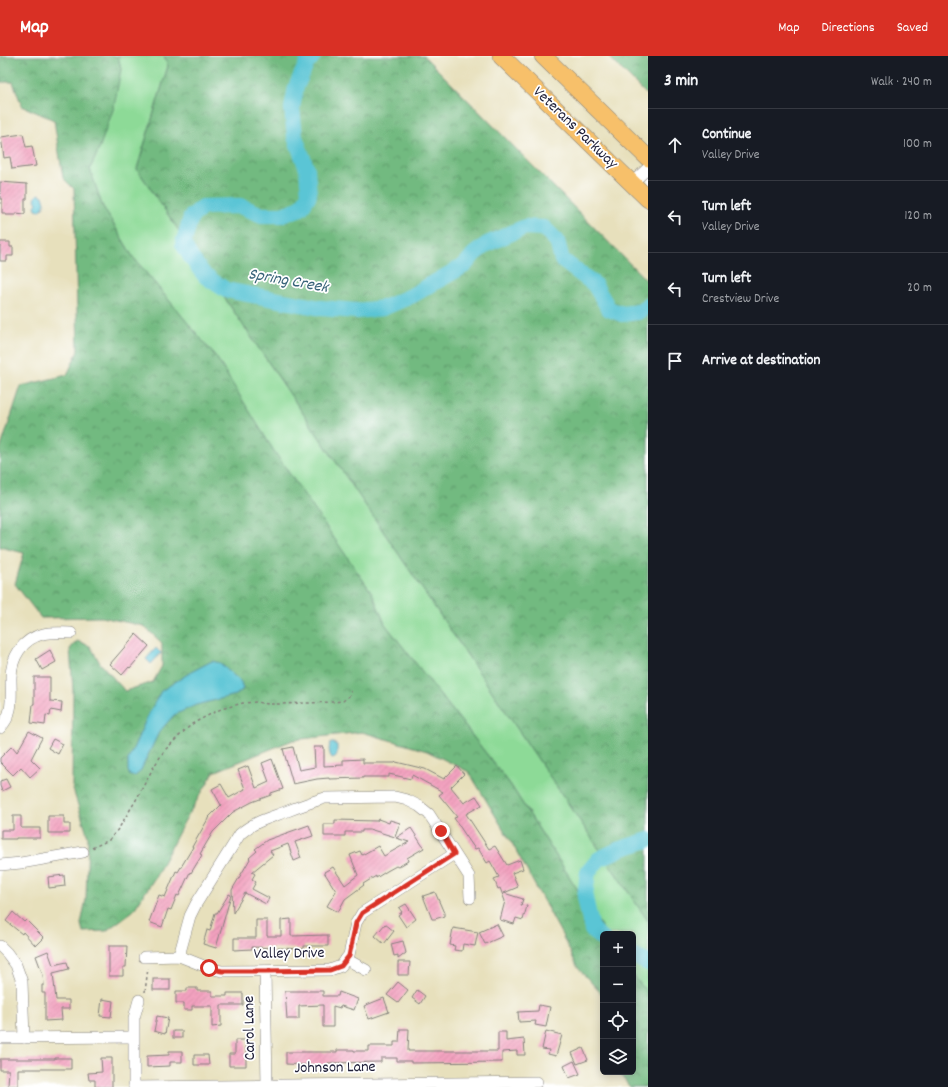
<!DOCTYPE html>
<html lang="en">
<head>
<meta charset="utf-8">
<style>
  body { margin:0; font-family:Dekko,sans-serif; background:#20242c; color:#f1f3f6 }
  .controls { position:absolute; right:12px; bottom:12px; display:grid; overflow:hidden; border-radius:6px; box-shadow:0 2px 10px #0003 }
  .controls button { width:36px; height:36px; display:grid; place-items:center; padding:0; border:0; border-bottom:1px solid #363941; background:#171b24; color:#f1f3f6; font:20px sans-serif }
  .stop { position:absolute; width:12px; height:12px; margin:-9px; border:3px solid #d93025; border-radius:50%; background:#fff }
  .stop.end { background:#d93025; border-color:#fff; box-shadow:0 1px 4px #0008 }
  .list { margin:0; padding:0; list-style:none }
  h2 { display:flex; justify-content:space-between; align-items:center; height:52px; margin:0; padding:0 16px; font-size:17px }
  h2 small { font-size:13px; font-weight:400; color:#9ea1a6 }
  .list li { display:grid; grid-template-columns:26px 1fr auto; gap:12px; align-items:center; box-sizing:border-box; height:72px; padding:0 16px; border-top:1px solid #363941 }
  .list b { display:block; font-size:15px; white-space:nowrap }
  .list p { margin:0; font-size:13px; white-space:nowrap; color:#9ea1a6 }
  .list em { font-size:13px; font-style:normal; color:#9ea1a6 }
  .icon { flex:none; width:22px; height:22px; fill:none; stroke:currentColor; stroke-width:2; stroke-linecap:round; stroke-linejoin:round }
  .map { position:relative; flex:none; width:648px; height:1031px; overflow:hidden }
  header { display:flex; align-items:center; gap:24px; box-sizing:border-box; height:56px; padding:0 20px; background:#d93025; color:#fff }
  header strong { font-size:19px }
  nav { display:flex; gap:22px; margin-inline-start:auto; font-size:14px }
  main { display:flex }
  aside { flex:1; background:#171b24 }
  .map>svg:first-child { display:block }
  .grass { fill:#8dda97; stroke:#587e69 }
  .forest { fill:url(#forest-crowns); stroke:#4a6e5e }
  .water { fill:#5ac5d5; stroke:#3e7488 }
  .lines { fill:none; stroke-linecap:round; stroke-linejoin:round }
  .river { stroke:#5ac5d5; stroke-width:16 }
  .building { fill:url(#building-hatch) }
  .minor-casing { stroke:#84817c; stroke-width:12 }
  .highway-casing { stroke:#84817c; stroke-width:18 }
  .path { stroke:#84817c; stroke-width:1.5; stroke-dasharray:3 3; stroke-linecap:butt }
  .minor { stroke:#fff; stroke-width:11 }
  .highway { stroke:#f7c06b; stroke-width:17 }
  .route { stroke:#d93025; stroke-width:5 }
  .labels { text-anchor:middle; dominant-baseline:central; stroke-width:3.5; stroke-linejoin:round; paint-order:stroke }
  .street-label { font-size:16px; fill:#22223b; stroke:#fff }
  .water-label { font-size:17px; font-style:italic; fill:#386379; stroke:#fff }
</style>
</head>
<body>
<header>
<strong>Map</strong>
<nav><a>Map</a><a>Directions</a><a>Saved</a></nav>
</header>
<main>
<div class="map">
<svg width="648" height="1031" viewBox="0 0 648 1031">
  <defs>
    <pattern id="forest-crowns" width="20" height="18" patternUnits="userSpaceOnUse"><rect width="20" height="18" fill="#72ba80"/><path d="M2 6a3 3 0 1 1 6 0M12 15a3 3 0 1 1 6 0" fill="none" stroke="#5d976a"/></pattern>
    <pattern id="building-hatch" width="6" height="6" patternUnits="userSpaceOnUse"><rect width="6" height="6" fill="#f3a2bf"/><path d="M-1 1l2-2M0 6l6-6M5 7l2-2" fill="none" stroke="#d08ba5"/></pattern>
  </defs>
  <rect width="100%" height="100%" fill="#fff"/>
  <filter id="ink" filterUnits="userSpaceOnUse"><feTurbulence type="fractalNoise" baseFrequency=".025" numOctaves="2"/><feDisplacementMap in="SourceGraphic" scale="8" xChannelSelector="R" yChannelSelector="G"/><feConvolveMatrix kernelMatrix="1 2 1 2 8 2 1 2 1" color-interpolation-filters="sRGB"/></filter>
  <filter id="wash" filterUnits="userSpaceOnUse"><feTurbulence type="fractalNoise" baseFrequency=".012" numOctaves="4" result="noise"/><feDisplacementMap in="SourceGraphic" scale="16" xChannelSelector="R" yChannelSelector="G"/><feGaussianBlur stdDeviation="0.9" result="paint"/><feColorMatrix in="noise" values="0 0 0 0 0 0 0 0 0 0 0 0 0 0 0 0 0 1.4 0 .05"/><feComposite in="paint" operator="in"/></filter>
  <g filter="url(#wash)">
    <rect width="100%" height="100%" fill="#e7e0bc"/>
    <!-- grass -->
    <path class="grass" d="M118,0H164L168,10L137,113L648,865V938L633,919V878H606L510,728L385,568L372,537L273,395L216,301L133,201L102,149L90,113L99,93L121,13Z"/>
    <!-- forest -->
    <g class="forest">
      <path d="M0,0H118L121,13L114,51L99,93L90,113L102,149L133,201L216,301L274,395L372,537L385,568L510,728L606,878H603V941L600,936L578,912L562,879L513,789L469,716L427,695L362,676L293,684L214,716L184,766L156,820L133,855L106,875L83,876L81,868L86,843L88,781L72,730L73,634L70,593L77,585L90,590L100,607L125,635L153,626L162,610V587L144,570L101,561L41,562L15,528L24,497L0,491V394L21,330L67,319L78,295L74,133L63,122L54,64L22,50L13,26H0Z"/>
      <path d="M164,0H424L648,226V865L137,113L168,10Z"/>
      <path d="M608,0H648V40Z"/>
      <path d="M633,919L648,938V1031H630L618,1016H633Z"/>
    </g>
    <!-- water -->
    <g class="water">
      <path d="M39,138L43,140L45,147L43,152L39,155L36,154L35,150L37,147L35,144L36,140Z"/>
      <path d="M156,592L161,597L151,608L146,603Z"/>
      <path d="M212,605L220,607L241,626L243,633L236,639L196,649L174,659L159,676L140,716L135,720H130L128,715V704L148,659L161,635L191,616Z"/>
      <path d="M331,687H334L337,689V699L335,701L332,702C329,698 328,691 331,687Z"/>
    </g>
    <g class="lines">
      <!-- river -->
      <g class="river">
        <path d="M313,0L307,7L296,31L292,52L295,81L307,113L309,139L301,152L282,159H262L240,150L203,151L191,161L183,188L192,203L205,220L226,234L321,252L357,255L383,252L411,240L465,209L474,198L487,188L525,171L544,172L557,185L562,204L594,228L609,253L622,258L638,256L648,249"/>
        <path d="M603,883L592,874L585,841L588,816L599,803L620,793L648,784"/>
        <path d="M633,900L648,907"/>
      </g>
    </g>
    <g id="blocks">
      <!-- building -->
      <g class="building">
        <path d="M23,78L26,91L32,90L36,110L12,113L10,101L4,102L1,81Z"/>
        <path d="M0,126L27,128V143H25V158L16,157V159H6V157H2V143H0Z"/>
        <path d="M0,186H10V191H13V200H7V205H0Z"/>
        <path d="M136,578L149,590L130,612L129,611L122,619L110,608Z"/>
        <path d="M50,594L56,606L42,614L36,603Z"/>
        <path d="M34,621H50V645L62,646L61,656L51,654L50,660L46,659L45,669L31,667L33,648H34Z"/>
        <path d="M29,675L42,682L31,703L40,712L30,721L21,711L13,719L0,706V702L12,690L17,696Z"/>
        <path d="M53,683L63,688L58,698L48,692Z"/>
        <path d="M293,691L299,714L315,711L314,691H324V710L343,709V704L363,703V707H395L396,706L425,713L444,723L457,710L464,718L451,731L464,747L476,740L482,749L466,758L489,793L495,790L507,809L520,804L523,813L512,817L518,831L504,837L523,843L521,849L527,850L523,864L516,862L514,868L500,864L505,845L500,832L498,833L494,823L499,821L490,805L487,807L478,792L475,793L466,780L454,762L457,761L439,739L443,736L412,719L411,723L389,718V721H363V722L329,723V722L317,723L293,728L283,693Z"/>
        <path d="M272,703L283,733L271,737V739L252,746L233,756L213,776L200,798L202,799L191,817L190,816L179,840L177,839L171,854L168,853L162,871L149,866L159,839L165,841L176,815L178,816L193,791H192L208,763V762L221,749L212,733L221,728L229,742L245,733L238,714L248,710L256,732L269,726L262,707Z"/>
        <path d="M6,723L10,731L2,735L0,730V725Z"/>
        <path d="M13,760H21V772H40V782H16V783H1V774H13Z"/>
        <path d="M48,760H64V768H70V777H48Z"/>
        <path d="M378,763L389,767L390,764L400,767L395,781L369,773L370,774H362V776H345V780H324V768H335V764L377,765Z"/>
        <path d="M309,769L313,780L295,786L301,802L294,805L288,788L270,795L273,799L252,816L255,818L252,823L256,826L252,833L269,842L266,848L245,837L233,857L232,834L250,803L249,802L257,795L255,793L267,784Z"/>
        <path d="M411,772L424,792L407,802L408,805L398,811L396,810L387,815L376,822V820L363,828L364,829L345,843L338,856L327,850L336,835L324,816L333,811L345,829L358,819L350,799L360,795L362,799L378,790L384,800L409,786L396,782Z"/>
        <path d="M64,819L65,830L49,832L48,821Z"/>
        <path d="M435,836L444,857V860L435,863H432L423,840Z"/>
        <path d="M229,838L231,839L216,892L203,888L207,874L210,875L215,857H217Z"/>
        <path d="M406,848L416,863L406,871L398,859L402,856L399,852Z"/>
        <path d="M13,856L24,866L26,864L44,882L36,890L23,876L22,878L6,865Z"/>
        <path d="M291,863V880L328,879V890H304V893L252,891V893L234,894V882H256V864H267V880H281V864Z"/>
        <path d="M385,868L394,875L384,888L375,880Z"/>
        <path d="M497,868L503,880L485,888L479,876Z"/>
        <path d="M453,872L478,876L475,890L463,888L462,895L454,894L455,890L450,889Z"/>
        <path d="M403,885L406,897L398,903V899L394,900L391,888Z"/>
        <path d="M109,890H127L126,911H123V920H109Z"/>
        <path d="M48,895L53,909L67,906L69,913L53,917L56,944H69V953H61L62,964L45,965V937H42V929H44L43,919L36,900Z"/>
        <path d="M398,906H410L409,919H398Z"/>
        <rect x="153" y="923" width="17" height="11"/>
        <path d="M398,926L408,934L398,947L387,939Z"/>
        <path d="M187,932H197V935H212V940H227V937H243V949H221V970L212,971V950H192V954H184V947H176V935H187Z"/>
        <path d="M417,934L425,940L420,948L412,942Z"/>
        <path d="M285,935H323V940H338L339,936L358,943L354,954L341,950L340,952L333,950V971H323V949L299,950V963H287Z"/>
        <path d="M384,942L389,956L369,963L364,950Z"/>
        <path d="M102,943L113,945L111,961L100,960Z"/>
        <path d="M539,949L550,951L546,971L535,969L536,965L519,966L518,956L538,955Z"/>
        <path d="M157,960L168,962L165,978L154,975Z"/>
        <path d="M400,973H409L408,995H498V976H506V985L524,983L525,999H517V995L502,996V1006L411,1007V1005H397V1002H381V1006L328,1007V1010L286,1008V996H337V994H354V995H369V990H394V986H399Z"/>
        <rect x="173" y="975" width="9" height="7"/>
        <path d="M546,975L562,979L556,1000L548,998L549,994L542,993Z"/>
        <path d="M235,984H246V1010H229V998H235Z"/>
        <path d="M583,992L588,1004L577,1008L572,997Z"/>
        <path d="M169,995H182V1006H170V1010L147,1011V1000L169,999Z"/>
        <path d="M194,999H208L209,1009H194Z"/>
        <path d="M55,1002H71V1013H18V1030H8L9,1014H0V1003H55Z"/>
        <path d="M101,1002H112V1031H95V1024H89L88,1017L102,1016Z"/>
        <path d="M574,1005L580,1018L569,1022L564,1010Z"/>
      </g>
    </g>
  </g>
  <g filter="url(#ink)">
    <use href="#blocks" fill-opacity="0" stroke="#84817c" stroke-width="1"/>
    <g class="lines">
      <defs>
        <g id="minor">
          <path d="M632,127L648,112"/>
          <path d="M0,672C14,658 11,641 11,622C11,602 22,583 43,578C52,576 61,577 71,577"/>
          <path d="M0,809L21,807L83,796"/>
          <path d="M0,890L7,897L16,909L22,926L24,982"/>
          <path d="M179,900L190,860L196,848L240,778C253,766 269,762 285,756C298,751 311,746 325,742L395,741L407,744L419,750L429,758L469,820L470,842"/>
          <path d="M144,901L179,900L209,912L222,915L330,914L341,910L349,899L356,867L362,857L454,798"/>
          <path d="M346,903L366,914"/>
          <path d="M265,915L267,1029"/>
          <path d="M0,982L133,981"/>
          <path d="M134,1031L537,1026"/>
          <path d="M134,1031V962L139,944"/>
        </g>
        <g id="highway">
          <path d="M501,0L648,143"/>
          <path d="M543,0L648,102"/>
        </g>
      </defs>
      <!-- minor casing -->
      <use href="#minor" class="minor-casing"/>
      <!-- highway casing -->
      <use href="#highway" class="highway-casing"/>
      <!-- path -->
      <g class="path">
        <path d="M92,792L109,784L119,772L136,744L153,712L164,695L177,682L192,668L205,661L221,653L243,647L256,646L268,648H280L334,646L343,645L349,640L351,635"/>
        <path d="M145,936L148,912"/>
      </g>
      <!-- minor -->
      <use href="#minor" class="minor"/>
      <!-- highway -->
      <use href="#highway" class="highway"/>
    </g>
  </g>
  <g class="lines" filter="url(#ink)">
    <!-- route -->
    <path class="route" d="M209,912L222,915H266L330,914L341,910L349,900L356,867L362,857L454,798L441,775"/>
  </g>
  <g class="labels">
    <!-- street labels -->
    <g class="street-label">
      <text transform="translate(575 72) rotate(44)">Veterans Parkway</text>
      <text transform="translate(289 898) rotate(-1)">Valley Drive</text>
      <text transform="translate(250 972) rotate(-91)">Carol Lane</text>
      <text transform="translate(335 1012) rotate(-1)">Johnson Lane</text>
    </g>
    <!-- water labels -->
    <g class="water-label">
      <text transform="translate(288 226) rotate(10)">Spring Creek</text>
    </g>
  </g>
</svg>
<div class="controls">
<button>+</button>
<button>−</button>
<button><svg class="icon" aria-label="locate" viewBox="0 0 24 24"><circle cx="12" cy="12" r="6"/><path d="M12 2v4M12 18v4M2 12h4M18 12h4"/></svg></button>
<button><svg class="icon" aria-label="layers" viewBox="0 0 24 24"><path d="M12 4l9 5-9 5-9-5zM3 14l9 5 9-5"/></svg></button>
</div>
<div class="stop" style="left:209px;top:912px"></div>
<div class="stop end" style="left:441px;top:775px"></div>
</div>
<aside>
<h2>3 min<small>Walk · 240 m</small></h2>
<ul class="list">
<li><svg class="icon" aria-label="ahead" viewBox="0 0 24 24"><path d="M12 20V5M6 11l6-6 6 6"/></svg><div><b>Continue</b><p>Valley Drive</p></div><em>100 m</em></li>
<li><svg class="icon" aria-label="left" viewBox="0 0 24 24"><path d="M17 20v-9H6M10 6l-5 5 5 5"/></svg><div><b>Turn left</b><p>Valley Drive</p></div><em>120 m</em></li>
<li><svg class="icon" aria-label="left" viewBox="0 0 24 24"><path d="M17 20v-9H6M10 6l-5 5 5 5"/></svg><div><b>Turn left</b><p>Crestview Drive</p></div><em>20 m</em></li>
<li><svg class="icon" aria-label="arrive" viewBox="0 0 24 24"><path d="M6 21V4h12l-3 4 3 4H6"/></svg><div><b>Arrive at destination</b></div></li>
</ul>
</aside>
</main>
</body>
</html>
